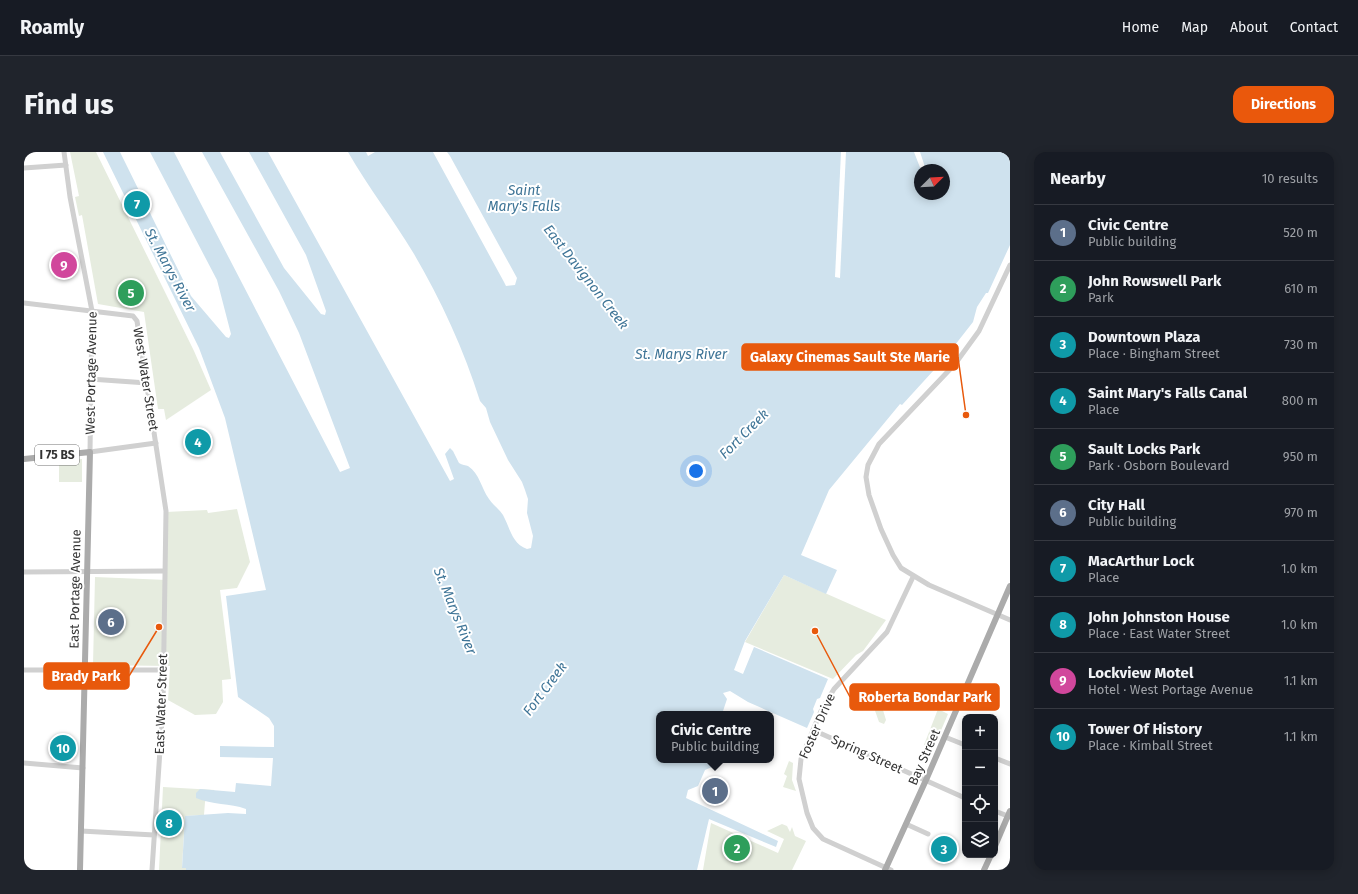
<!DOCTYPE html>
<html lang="en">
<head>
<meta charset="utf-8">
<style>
  body { margin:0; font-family:"Fira Sans",sans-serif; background:#20242c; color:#f1f3f6 }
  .controls { position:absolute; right:12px; bottom:12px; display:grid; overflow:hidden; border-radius:8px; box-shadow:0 2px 10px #0003 }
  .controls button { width:36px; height:36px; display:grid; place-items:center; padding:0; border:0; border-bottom:1px solid #363941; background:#171b24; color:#f1f3f6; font:20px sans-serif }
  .compass { position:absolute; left:890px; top:12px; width:36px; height:36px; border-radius:50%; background:#171b24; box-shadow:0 2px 10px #0003; rotate:66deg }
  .you { position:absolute; left:672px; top:319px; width:14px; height:14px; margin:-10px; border:3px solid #fff; border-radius:50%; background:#1a73e8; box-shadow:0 0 0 6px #1a73e833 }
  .badge { display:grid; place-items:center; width:26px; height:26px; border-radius:50%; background:#ea580c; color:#fff; font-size:13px; font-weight:700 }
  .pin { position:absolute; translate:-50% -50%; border:2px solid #fff; box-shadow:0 1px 4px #0006 }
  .popup { position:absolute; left:632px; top:559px; width:118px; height:52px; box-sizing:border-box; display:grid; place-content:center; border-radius:8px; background:#171b24; filter:drop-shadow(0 1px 3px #0005); font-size:13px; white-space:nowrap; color:#9ea1a6 }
  .popup b { font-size:15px; color:#f1f3f6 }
  .popup::after { content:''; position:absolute; left:50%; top:100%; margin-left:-8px; border:8px solid transparent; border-top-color:#171b24 }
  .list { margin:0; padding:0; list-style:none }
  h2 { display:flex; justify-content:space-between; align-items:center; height:52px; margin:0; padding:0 16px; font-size:17px }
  h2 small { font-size:13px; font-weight:400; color:#9ea1a6 }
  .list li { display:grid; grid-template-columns:26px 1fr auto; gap:12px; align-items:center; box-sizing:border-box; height:56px; padding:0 16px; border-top:1px solid #363941 }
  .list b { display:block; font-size:15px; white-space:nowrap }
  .list p { margin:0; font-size:13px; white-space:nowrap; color:#9ea1a6 }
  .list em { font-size:13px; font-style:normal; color:#9ea1a6 }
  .icon { flex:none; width:22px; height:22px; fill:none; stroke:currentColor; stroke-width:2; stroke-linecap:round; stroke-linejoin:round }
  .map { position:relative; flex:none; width:986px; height:718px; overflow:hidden; border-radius:12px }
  header { display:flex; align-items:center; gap:24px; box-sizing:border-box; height:56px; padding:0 20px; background:#171b24; border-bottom:1px solid #363941 }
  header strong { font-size:19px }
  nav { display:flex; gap:22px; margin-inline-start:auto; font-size:14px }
  .intro { display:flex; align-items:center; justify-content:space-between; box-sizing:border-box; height:96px; padding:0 24px }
  h1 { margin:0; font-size:28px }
  .button { padding:10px 18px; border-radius:12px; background:#ea580c; color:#fff; font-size:14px; font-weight:700 }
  main { display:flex; gap:24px; padding:0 24px }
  aside { flex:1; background:#171b24; border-radius:12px; box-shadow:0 2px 10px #0003 }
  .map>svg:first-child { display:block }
  .green { fill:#e6ecdf }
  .water { fill:#cfe2ee }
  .pier { fill:#fff }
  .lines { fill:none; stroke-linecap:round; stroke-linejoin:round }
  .minor { stroke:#d0d0d0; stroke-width:5 }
  .major { stroke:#ababab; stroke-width:6 }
  .labels { text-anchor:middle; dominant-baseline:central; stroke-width:4; stroke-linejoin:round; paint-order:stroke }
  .shield { fill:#fff; stroke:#707070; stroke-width:1 }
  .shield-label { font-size:12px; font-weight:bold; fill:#333 }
  .street-label { font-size:13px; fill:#333; stroke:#fff }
  .water-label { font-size:14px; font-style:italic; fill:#3f7597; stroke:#fff }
  .leader { fill:none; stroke:#e8590c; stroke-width:1.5 }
  .callout-dot { fill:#e8590c; stroke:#fff; stroke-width:1.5 }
  .callout { fill:#e8590c; stroke:#e8590c; stroke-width:1.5 }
  .callout-label { font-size:14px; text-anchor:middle; font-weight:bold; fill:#fff }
</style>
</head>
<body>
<header>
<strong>Roamly</strong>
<nav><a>Home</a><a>Map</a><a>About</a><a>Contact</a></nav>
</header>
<div class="intro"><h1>Find us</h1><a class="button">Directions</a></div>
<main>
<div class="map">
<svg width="986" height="718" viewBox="0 0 986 718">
  <rect width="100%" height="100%" fill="#fff"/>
  <!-- green -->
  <g class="green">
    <path d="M46,0H72L170,199L187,238L142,268L140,257H134L120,160L74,152L58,63L55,64L51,45L55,44Z"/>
    <path d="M58,307V330H35V309Z"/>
    <path d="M213,357L226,410L213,436L196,438L207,527L198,528L199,550L192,562L171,563L144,548L146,514L69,513L71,425L143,428L142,360L183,358L184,361Z"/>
    <path d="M760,423L862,468L839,499L832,503L809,527L721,490Z"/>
    <path d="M859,547V558L862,568L860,572L855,570L849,553L850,549Z"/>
    <path d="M914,557L924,562L909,597L900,593Z"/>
    <path d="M765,609L769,611L768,628L772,639L759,635L763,624L760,622Z"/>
    <path d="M139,635L191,638L184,643L181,650L180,663L161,664L158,715L162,716V718H135Z"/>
    <path d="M687,671L754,701L760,687L743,679L758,672L763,674L766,680L768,675L771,684L782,689L768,718H679Z"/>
  </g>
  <!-- water -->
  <path class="water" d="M79,0H96L167,144L202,185L205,186L207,182L193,128L126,0H150L316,320L326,316L275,181L255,139L178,0H196L260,116L297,162L301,163L302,159L282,103L225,0H244L426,329L430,327L421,302L426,296L429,299L435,311C438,313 442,313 444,314C456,322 457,336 465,347C469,353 475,357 479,363C486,376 488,392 503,397L507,396L509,384L503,361L504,347L501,338L498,330L484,308L466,270L462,256L456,249C440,198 417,148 390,102C369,67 344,35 324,0H342L344,4L351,0H890L897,18L896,42H920V18H902L896,0H986V93L964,141H962L953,155L949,170L920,207L878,253L876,252L805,338L777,403L813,418L802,442L760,423L721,489L710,518L719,522L730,495L804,527L796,546L793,547L789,557L790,560L783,576L724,550L706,539L699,541L703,547L698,562H635V608H697L695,612L681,618L674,634L664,638L662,646L754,689L752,695L685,667L673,718H162V716H158L161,664L204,661L222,662V657C206,651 188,653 172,646V641L176,637L211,640L212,631L247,634L249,606L196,605V594L250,595V574L245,566L214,545L202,444L242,438L201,266L175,196Z"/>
  <!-- pier -->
  <g class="pier">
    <path d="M409,0H423L426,4L493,126L491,133L482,134L480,130Z"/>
    <path d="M817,0H822L816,126L811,125Z"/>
  </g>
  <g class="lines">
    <!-- minor -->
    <g class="minor">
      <path d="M40,0L46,45L68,159L66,300L132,291"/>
      <path d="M0,16L42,13"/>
      <path d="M986,113L955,179L931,212L855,292L844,313L842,325L845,343L857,377L869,403L877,416L905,433L986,468"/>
      <path d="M0,151L109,164L113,169L142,359L139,553L128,718"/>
      <path d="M66,227L123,231"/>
      <path d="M0,420L140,419"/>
      <path d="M0,518H139"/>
      <path d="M789,578L941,646"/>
      <path d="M921,585L941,593"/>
      <path d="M971,606L986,612"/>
      <path d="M0,611L59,616"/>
      <path d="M971,659L986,665"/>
      <path d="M882,672L904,682"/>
      <path d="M57,679L130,683"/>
      <path d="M867,718L799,687L789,676L783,661L775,627L777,607L797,559L810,537L863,480L889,425"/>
    </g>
    <!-- major -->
    <g class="major">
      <path d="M0,307L66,300L56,718"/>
      <path d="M971,694L986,659"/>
      <path d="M861,718L902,628L986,434"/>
      <path d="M960,718L967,703"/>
    </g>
  </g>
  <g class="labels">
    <!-- shield labels -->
    <rect class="shield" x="11" y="293" width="44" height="20" rx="3"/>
    <g class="shield-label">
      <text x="33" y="303">I 75 BS</text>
    </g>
    <!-- street labels -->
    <g class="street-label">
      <text transform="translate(67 221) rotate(-89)">West Portage Avenue</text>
      <text transform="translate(122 227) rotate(81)">West Water Street</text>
      <text transform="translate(51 437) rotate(-89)">East Portage Avenue</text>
      <text transform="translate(137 552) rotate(-88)">East Water Street</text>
      <text transform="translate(793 574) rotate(-66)">Foster Drive</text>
      <text transform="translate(843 602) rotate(24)">Spring Street</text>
      <text transform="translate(900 605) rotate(-66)">Bay Street</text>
    </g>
    <!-- water labels -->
    <g class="water-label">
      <text x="500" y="38">Saint<tspan x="500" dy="16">Mary's Falls</tspan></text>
      <text transform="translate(146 118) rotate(62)">St. Marys River</text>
      <text transform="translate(562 125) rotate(52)">East Davignon Creek</text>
      <text x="657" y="202">St. Marys River</text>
      <text transform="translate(720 282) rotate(-45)">Fort Creek</text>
      <text transform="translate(431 459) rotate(68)">St. Marys River</text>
      <text transform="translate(521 537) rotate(-53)">Fort Creek</text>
    </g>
  </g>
  <!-- callouts -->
  <path class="leader" d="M942 263L934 205M135 475L105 524M791 479L826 545"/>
  <g class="callout-dot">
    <circle cx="942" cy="263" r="4"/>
    <circle cx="135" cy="475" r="4"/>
    <circle cx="791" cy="479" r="4"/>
  </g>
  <g class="callout">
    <rect x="718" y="192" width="216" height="26" rx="4"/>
    <rect x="20" y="511" width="85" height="26" rx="4"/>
    <rect x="826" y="532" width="149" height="26" rx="4"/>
  </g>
  <g class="callout-label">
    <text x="826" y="210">Galaxy Cinemas Sault Ste Marie</text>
    <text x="62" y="529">Brady Park</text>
    <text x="901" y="550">Roberta Bondar Park</text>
  </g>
</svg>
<div class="controls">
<button>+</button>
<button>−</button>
<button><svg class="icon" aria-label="locate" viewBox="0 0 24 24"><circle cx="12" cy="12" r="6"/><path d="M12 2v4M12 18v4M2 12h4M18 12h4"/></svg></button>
<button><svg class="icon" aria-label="layers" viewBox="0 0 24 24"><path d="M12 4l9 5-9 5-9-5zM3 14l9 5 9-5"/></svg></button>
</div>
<svg class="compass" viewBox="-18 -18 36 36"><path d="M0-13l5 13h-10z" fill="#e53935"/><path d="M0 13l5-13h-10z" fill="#9ea1a6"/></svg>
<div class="you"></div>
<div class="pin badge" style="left:691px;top:639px;background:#5c6f8a">1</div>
<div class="popup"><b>Civic Centre</b>Public building</div>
<div class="pin badge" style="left:713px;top:696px;background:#2e9e5b">2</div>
<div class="pin badge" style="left:920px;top:697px;background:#0f9aa8">3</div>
<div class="pin badge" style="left:174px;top:290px;background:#0f9aa8">4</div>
<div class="pin badge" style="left:107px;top:141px;background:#2e9e5b">5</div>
<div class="pin badge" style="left:87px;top:470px;background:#5c6f8a">6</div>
<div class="pin badge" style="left:113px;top:52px;background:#0f9aa8">7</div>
<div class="pin badge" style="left:145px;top:671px;background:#0f9aa8">8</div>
<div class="pin badge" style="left:40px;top:113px;background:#d1479c">9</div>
<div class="pin badge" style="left:39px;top:596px;background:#0f9aa8">10</div>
</div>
<aside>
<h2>Nearby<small>10 results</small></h2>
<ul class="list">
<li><span class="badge" style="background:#5c6f8a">1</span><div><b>Civic Centre</b><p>Public building</p></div><em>520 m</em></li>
<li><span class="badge" style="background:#2e9e5b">2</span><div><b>John Rowswell Park</b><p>Park</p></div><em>610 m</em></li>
<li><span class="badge" style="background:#0f9aa8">3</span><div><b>Downtown Plaza</b><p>Place · Bingham Street</p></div><em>730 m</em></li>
<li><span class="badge" style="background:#0f9aa8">4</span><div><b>Saint Mary's Falls Canal</b><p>Place</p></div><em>800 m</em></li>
<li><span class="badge" style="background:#2e9e5b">5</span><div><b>Sault Locks Park</b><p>Park · Osborn Boulevard</p></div><em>950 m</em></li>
<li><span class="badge" style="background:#5c6f8a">6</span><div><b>City Hall</b><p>Public building</p></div><em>970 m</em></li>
<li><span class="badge" style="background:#0f9aa8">7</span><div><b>MacArthur Lock</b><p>Place</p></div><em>1.0 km</em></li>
<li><span class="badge" style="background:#0f9aa8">8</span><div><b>John Johnston House</b><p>Place · East Water Street</p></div><em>1.0 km</em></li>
<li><span class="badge" style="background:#d1479c">9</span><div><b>Lockview Motel</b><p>Hotel · West Portage Avenue</p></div><em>1.1 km</em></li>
<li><span class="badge" style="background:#0f9aa8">10</span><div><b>Tower Of History</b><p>Place · Kimball Street</p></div><em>1.1 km</em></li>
</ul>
</aside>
</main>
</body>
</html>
